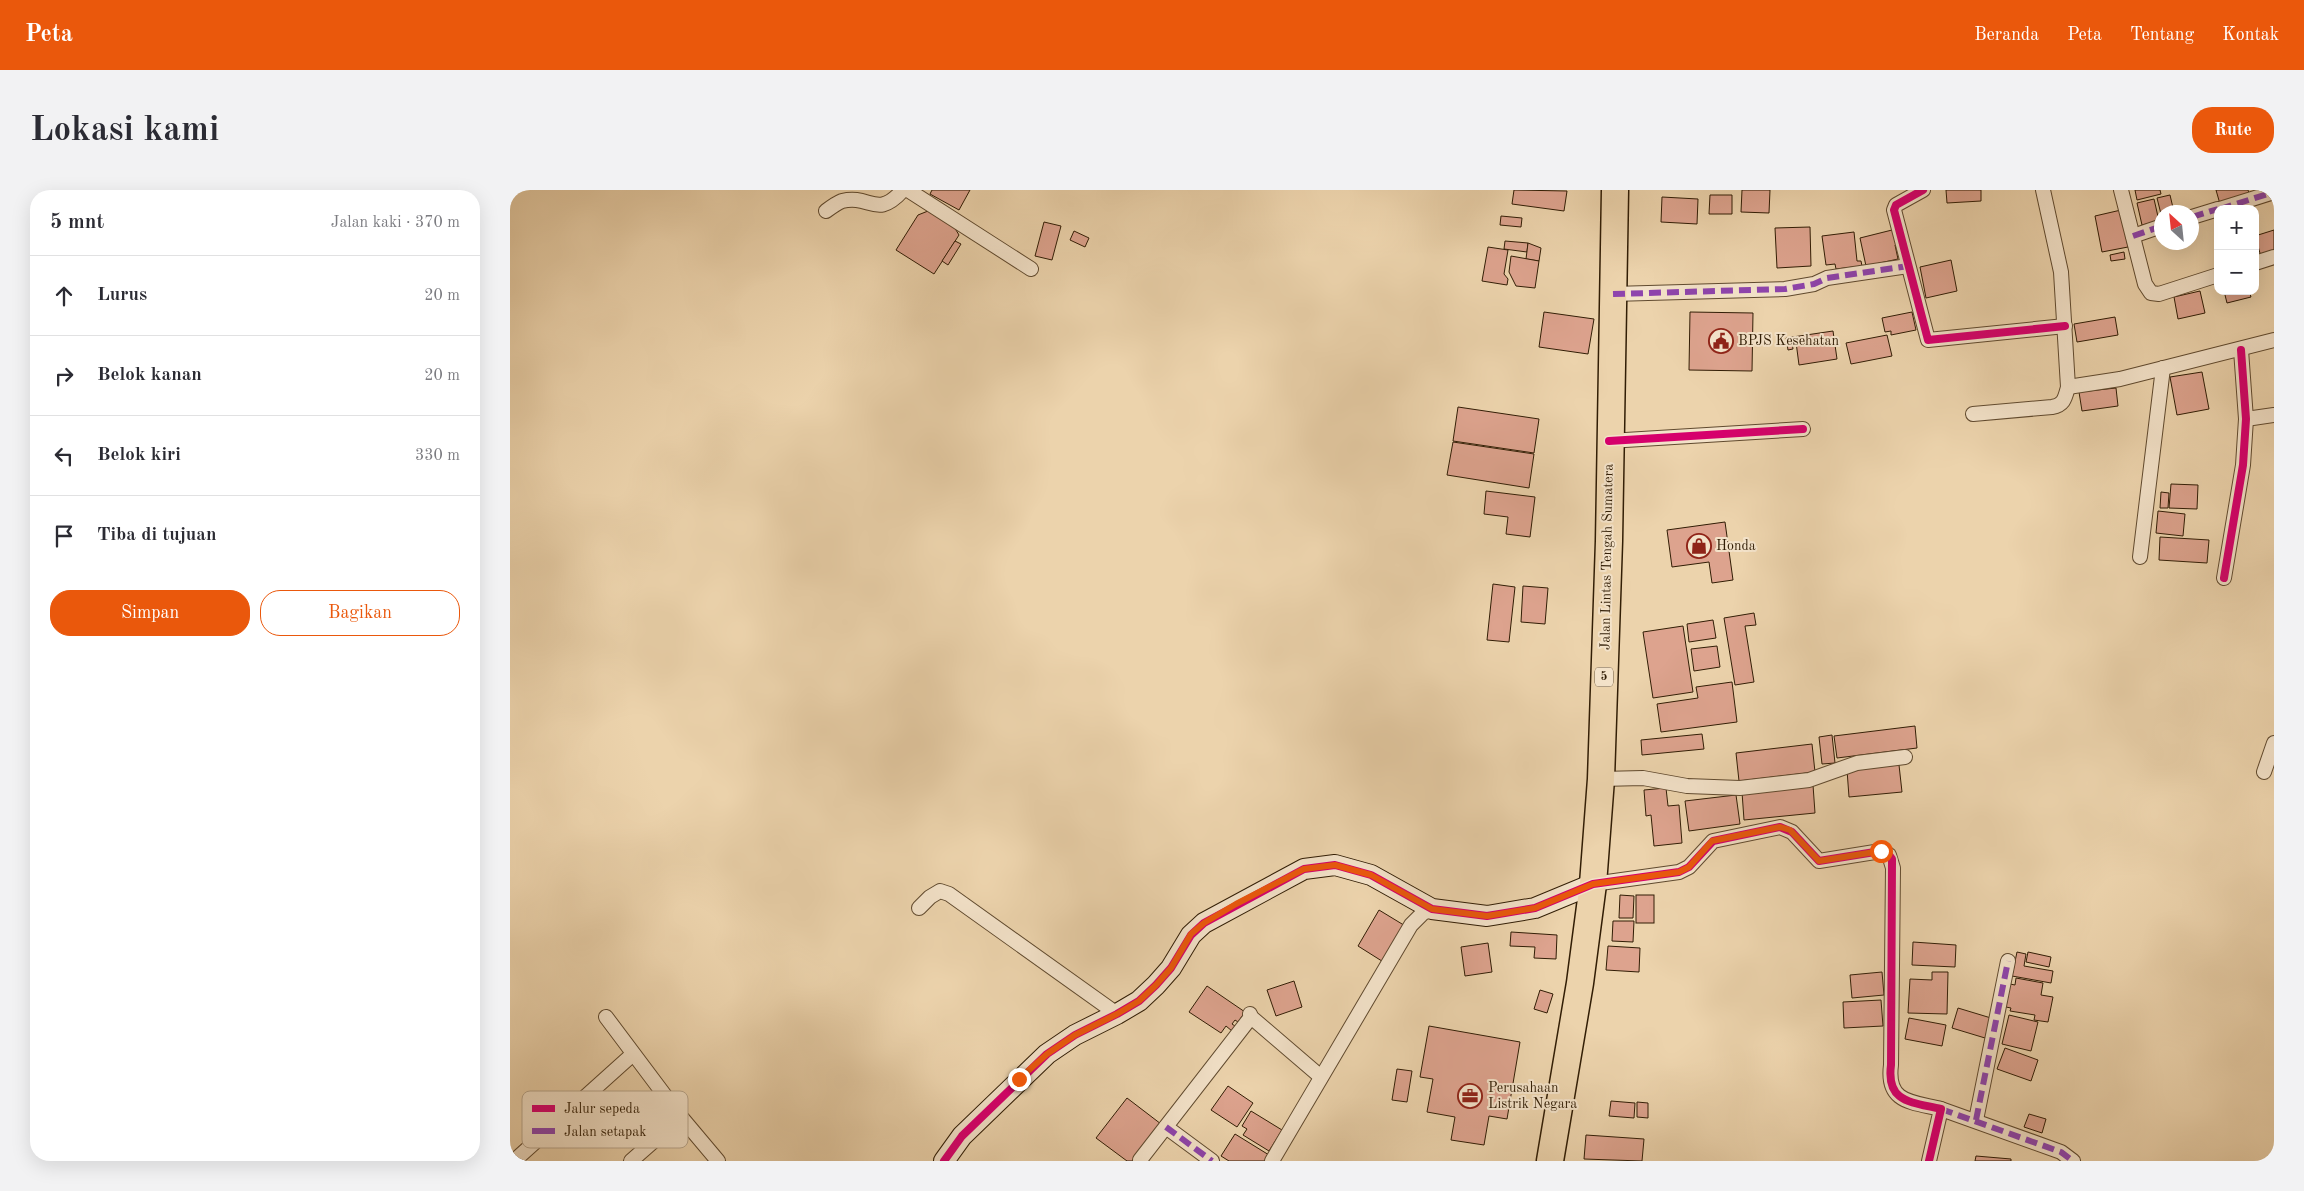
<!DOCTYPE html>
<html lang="id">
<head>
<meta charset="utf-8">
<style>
  body { margin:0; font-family:"Old Standard TT",serif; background:#f2f2f3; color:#2b2b33 }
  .controls { position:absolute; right:15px; top:15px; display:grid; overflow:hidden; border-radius:10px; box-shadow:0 5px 20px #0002 }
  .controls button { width:45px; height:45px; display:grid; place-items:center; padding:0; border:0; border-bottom:1px solid #e1e1e2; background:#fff; color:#2b2b33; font:25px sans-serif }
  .compass { position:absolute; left:1644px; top:15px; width:45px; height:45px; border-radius:50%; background:#fff; box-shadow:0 5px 20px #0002; rotate:333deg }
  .stop { position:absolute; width:15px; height:15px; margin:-11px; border:4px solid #ea580c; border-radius:50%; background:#fff }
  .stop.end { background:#ea580c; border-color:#fff; box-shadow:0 1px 5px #0008 }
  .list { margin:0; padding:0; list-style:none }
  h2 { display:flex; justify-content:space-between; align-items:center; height:65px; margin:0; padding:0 20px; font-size:21px }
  h2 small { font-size:16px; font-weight:400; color:#7c7c81 }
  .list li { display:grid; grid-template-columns:32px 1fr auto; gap:15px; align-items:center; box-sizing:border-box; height:80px; padding:0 20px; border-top:1px solid #e1e1e2 }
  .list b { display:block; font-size:19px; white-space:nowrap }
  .list em { font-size:16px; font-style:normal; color:#7c7c81 }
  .actions { display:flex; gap:10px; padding:15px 20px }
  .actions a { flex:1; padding:11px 0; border:1px solid #ea580c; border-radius:20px; text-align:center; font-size:18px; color:#ea580c }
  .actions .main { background:#ea580c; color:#fff }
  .icon { flex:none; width:28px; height:28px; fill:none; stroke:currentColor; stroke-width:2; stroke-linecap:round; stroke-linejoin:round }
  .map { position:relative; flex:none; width:1764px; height:971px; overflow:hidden; border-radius:20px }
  header { display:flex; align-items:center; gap:30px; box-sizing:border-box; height:70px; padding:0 25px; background:#ea580c; color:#fff }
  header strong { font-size:24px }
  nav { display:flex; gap:28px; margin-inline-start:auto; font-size:18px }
  .intro { display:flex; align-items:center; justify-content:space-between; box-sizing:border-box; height:120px; padding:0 30px }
  h1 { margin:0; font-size:35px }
  .button { padding:12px 22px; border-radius:20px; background:#ea580c; color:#fff; font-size:18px; font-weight:700 }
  main { display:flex; gap:30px; padding:0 30px }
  aside { flex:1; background:#fff; border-radius:20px; box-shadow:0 5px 20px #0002 }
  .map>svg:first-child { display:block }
  .building { fill:#dda38e; stroke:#311d05 }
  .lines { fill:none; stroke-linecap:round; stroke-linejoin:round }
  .street-casing { stroke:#604a2f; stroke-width:16 }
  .secondary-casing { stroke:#311d05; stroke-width:22 }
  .highway-casing { stroke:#311d05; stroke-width:29 }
  .street { stroke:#f3e2c9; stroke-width:14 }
  .secondary { stroke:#f3e2c9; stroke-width:20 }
  .highway { stroke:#ecd3ac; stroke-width:26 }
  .quiet { stroke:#8e44ad; stroke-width:6; stroke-dasharray:12 6; stroke-linecap:butt }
  .cycleway-casing { stroke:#f3e2c9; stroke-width:11 }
  .cycleway { stroke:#d6006c; stroke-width:8 }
  .route { stroke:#ea580c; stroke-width:6 }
  .labels { text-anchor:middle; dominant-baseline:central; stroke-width:4; stroke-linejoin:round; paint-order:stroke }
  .shield { fill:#f3e2c9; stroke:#6b5840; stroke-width:1 }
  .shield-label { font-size:12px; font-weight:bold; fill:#311d05 }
  .poi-label { font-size:14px; fill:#311d05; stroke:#f3e2c9; text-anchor:start }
  .street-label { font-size:14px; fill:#311d05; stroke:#f3e2c9 }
  .key { fill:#f3e2c9; stroke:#b9a78e; stroke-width:1 }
  .key-label { font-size:14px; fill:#311d05 }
</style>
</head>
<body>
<header>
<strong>Peta</strong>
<nav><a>Beranda</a><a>Peta</a><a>Tentang</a><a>Kontak</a></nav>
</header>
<div class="intro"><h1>Lokasi kami</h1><a class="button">Rute</a></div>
<main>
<aside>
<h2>5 mnt<small>Jalan kaki · 370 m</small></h2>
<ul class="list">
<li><svg class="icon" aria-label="ahead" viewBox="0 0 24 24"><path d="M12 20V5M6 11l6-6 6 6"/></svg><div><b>Lurus</b></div><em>20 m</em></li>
<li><svg class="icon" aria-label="right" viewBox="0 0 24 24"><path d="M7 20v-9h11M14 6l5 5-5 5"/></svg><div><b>Belok kanan</b></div><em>20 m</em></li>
<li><svg class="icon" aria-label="left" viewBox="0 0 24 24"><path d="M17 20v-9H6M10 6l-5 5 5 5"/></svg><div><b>Belok kiri</b></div><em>330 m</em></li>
<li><svg class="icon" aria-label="arrive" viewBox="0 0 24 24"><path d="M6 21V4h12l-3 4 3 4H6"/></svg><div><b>Tiba di tujuan</b></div></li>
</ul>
<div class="actions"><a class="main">Simpan</a><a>Bagikan</a></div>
</aside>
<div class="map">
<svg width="1764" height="971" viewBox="0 0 1764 971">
  <rect width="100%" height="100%" fill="#ecd3ac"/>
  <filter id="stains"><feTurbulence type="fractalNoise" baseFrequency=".004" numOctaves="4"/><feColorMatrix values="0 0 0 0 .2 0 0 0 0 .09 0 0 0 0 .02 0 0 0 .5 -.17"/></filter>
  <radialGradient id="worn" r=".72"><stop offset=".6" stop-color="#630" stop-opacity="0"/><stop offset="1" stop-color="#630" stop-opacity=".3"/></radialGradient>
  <!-- building -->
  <g class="building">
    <path d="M422,0H460L449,20L420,4Z"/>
    <path d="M1004,0L1057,1L1054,21L1002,14Z"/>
    <path d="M1232,0H1260L1259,23L1231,22Z"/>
    <path d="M1436,0H1471V11L1437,13Z"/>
    <path d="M1625,0H1650L1651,4L1627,10Z"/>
    <path d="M1706,0H1738L1740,6L1710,14Z"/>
    <path d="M1200,5H1222V24H1199Z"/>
    <path d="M1660,5L1664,22H1652V28L1647,8Z"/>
    <path d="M1152,7L1188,9L1187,34L1151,32Z"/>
    <path d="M1644,9L1649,31L1632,35L1627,13Z"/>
    <path d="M1611,20L1618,57L1592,62L1585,26Z"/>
    <path d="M418,21L443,35L449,45L424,84L386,60L408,25Z"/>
    <path d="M991,26L1012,28L1011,37L990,35Z"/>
    <path d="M534,32L551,36L542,70L525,66Z"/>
    <path d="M1300,37L1301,76L1267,78L1265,38Z"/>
    <path d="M1386,39L1389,54L1385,55L1388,69L1356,76L1350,48Z"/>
    <path d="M1764,40V66L1752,70L1745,46Z"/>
    <path d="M564,41L579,48L575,57L560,50Z"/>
    <path d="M1344,42L1347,71H1351L1352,76L1326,79L1325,74L1316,75L1312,46Z"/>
    <path d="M445,51L451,54L438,75L432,71Z"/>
    <path d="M995,51L1018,53L1017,62L994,59Z"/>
    <path d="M1018,53L1031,58L1029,71L1016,69Z"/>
    <path d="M978,57L998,60L994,84L998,89L997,95L972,91Z"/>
    <path d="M1614,62L1615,69L1601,71L1600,65Z"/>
    <path d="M1001,66L1029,71L1025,98L1006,96L999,82Z"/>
    <path d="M1441,70L1447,101L1416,108L1410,77Z"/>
    <path d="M1690,101L1695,123L1668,129L1664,107Z"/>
    <path d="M1714,101H1739L1741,107L1717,113Z"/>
    <path d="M1034,122L1084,129L1078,164L1029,157Z"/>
    <path d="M1180,122L1243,123L1242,181L1179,180Z"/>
    <path d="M1402,122L1406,140L1381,145V141L1375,142L1372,128Z"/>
    <path d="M1605,127L1608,145L1567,152L1564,134Z"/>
    <path d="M1323,141L1327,169L1289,175L1286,152H1282L1283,159L1278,160L1276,148Z"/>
    <path d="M1377,145L1382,166L1341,174L1336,153Z"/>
    <path d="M1692,182L1699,219L1667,225L1660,187Z"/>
    <path d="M1606,198L1608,216L1572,221L1569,202Z"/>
    <path d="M948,217L1029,229L1024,263L943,251Z"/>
    <path d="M943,252L1024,264L1019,298L937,285Z"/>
    <path d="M1661,294L1688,295L1687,319L1659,318Z"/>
    <path d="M976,301L1025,307L1020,347L996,344L998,327L974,324Z"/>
    <path d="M1651,302L1659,303L1658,318H1650Z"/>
    <path d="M1648,321L1675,324L1673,346L1646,343Z"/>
    <path d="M1215,332L1223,390L1202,393L1199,372L1162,377L1157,340Z"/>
    <path d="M1650,347L1699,350L1697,373L1649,370Z"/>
    <path d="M983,394L1005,397L999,452L977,450Z"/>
    <path d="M1013,396L1038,398L1035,434L1011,432Z"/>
    <path d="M1244,423L1246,435L1235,436L1244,492L1225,495L1214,428Z"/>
    <path d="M1203,430L1206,448L1179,452L1177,434Z"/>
    <path d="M1173,436L1183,502L1143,508L1133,442Z"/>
    <path d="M1207,456L1210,477L1184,481L1181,459Z"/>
    <path d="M1222,492L1227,532L1151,542L1147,514L1188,508L1186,497Z"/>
    <path d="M1405,536L1407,558L1327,568L1324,546Z"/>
    <path d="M1192,544L1194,559L1132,565L1131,550Z"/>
    <path d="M1322,545L1325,573L1312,574L1309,547Z"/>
    <path d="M1302,554L1305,582L1229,591L1226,563Z"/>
    <path d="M1389,575L1392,602L1339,607L1337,580Z"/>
    <path d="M1303,595L1305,623L1234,630L1232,602Z"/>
    <path d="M1156,598L1158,616L1169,615L1172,653L1144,656L1141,625L1136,626L1134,600Z"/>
    <path d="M1226,605L1230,634L1179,641L1175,611Z"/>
    <path d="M1110,705L1124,706L1123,728H1109Z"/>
    <rect x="1126" y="705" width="18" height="28"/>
    <path d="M869,720L897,737L875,773L848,756Z"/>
    <path d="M1103,731H1124L1123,752L1102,751Z"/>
    <path d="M1001,742L1047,745L1046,769L1024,768L1025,757L1000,756Z"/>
    <path d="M1403,752L1446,755L1445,777L1402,775Z"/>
    <path d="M978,753L982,782L955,786L951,757Z"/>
    <path d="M1098,756L1130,758L1129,782L1096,780Z"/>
    <path d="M1507,762L1516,764L1514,776L1543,781L1541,793L1502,786Z"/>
    <path d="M1518,762L1541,767L1539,777L1516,772Z"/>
    <path d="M1372,782L1374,805L1342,808L1340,785Z"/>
    <path d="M1422,782H1438L1437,824L1398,823L1400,789L1422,790Z"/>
    <path d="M1506,788L1533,793L1531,805L1543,807L1538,832L1524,830L1525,825L1500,821L1501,818L1496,817L1500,794L1505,795Z"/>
    <path d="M784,791L792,817L766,826L757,800Z"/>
    <path d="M697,796L735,822L728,832L725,830L722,834L725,836L722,841L716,836L711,843L679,822Z"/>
    <path d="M1030,800L1043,804L1037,823L1024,819Z"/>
    <path d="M1371,810L1373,836L1334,838L1333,812Z"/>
    <path d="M1448,818L1481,828L1475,848L1442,838Z"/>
    <path d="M1499,825L1528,832L1521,861L1492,854Z"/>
    <path d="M1399,828L1436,835L1432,856L1395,849Z"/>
    <path d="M919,836L1010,852L997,929L979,926L974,955L941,950L945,927L917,922L923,889L910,887Z"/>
    <path d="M1495,858L1528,870L1521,891L1487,879Z"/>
    <path d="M887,879L902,881L897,912L882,910Z"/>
    <path d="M718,896L743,913L727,937L701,920Z"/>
    <path d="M617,908L651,934L623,971H617L586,948Z"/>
    <path d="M1101,911L1125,913L1124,928L1099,926Z"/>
    <path d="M1127,912L1138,913V928L1127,927Z"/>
    <path d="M741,921L772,940L759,961L733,945L737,939L732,936Z"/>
    <path d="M1519,924L1536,929L1532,943L1514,937Z"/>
    <path d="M725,944L759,965L755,971H719L711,966Z"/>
    <path d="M1076,945L1134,949L1132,971L1074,969Z"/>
    <path d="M1466,966L1501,969V971H1465Z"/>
  </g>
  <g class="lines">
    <defs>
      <g id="street">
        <path d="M398,0L521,79"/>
        <path d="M1413,0L1386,15L1384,20L1418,150L1555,136"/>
        <path d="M1611,0L1635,94L1641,103L1649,104L1708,85"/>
        <path d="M1710,19L1764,2"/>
        <path d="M316,21C320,18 327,13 332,11C361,4 366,30 393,0"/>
        <path d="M1682,27L1708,19"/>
        <path d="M1623,46L1652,36"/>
        <path d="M1745,73L1764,67"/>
        <path d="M1103,104L1275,99L1304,94L1317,88L1398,76"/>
        <path d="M1558,197L1610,189L1764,150"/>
        <path d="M1463,224L1542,217C1554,215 1555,208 1558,197L1551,82L1533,0"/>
        <path d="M1736,229L1764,225"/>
        <path d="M1099,251L1293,239"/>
        <path d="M1630,367L1653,178"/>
        <path d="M1714,388L1733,275L1736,229L1731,160"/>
        <path d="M1754,582L1764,553"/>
        <path d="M1091,589L1133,588L1177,596L1230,598L1299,590L1347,573L1395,567"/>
        <path d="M1083,694L1169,682L1179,677L1203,651L1270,637L1282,642L1309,671L1371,661L1379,665L1383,678L1381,875C1376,913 1402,912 1431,919L1419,971"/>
        <path d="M409,718L420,707L430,701L439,704L607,824"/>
        <path d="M740,824L741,827L811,887"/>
        <path d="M96,827L171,927L208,971"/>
        <path d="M1431,919L1551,962L1563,971"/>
        <path d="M1466,930L1498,771"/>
        <path d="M656,937L702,971"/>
        <path d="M630,970L741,827"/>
        <path d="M4,971L123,864"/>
        <path d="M121,971L171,927"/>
        <path d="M762,971L901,735L913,723L922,719"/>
      </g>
      <path id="secondary" d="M434,971L452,946L537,864L565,845L607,824L629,811L646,795L661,778L681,745L694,733L794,679L825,675L861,685L922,719L977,726L1025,718L1083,694"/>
      <path id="highway" d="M1040,971L1070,793L1083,694L1091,589L1099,351L1105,0"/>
    </defs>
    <!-- street casing -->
    <use href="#street" class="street-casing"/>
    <!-- secondary casing -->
    <use href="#secondary" class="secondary-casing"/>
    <!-- highway casing -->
    <use href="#highway" class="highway-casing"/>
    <!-- street -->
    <use href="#street" class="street"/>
    <!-- secondary -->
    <use href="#secondary" class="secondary"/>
    <!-- highway -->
    <use href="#highway" class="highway"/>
    <!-- quiet -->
    <g class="quiet">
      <path d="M1710,19L1764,2"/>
      <path d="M1682,27L1708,19"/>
      <path d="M1623,46L1652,36"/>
      <path d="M1103,104L1275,99L1304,94L1317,88L1398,76"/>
      <path d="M1431,919L1551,962L1563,971"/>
      <path d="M1466,930L1498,771"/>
      <path d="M656,937L702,971"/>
    </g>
    <defs>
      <g id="cycleway">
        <path d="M1413,0L1386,15L1384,20L1418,150L1555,136"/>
        <path d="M1099,251L1293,239"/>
        <path d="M1714,388L1733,275L1736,229L1731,160"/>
        <path d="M434,971L452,946L537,864L565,845L607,824L629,811L646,795L661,778L681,745L694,733L794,679L825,675L861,685L922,719L977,726L1025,718L1083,694L1169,682L1179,677L1203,651L1270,637L1282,642L1309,671L1371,661L1379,665L1382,669L1381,875C1376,913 1402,912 1431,919L1419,971"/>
      </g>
    </defs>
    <!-- cycleway casing -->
    <use href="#cycleway" class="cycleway-casing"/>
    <!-- cycleway -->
    <use href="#cycleway" class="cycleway"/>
  </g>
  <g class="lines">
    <!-- route -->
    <path class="route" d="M509,889L537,864L565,845L607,824L629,811L646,795L661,778L681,744L694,733L726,714L794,679L825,675L861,685L922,719L977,726L1025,718L1083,694L1169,682L1179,677L1202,651L1270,637L1280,640L1309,671L1371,661"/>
  </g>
  <!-- icons -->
  <defs>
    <symbol id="civic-ring" viewBox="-11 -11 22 22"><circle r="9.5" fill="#f3e2c9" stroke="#8f2418" stroke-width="1.5"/><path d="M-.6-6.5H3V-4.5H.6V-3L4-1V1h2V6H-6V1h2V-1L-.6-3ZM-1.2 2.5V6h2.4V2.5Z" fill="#8f2418"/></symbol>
    <symbol id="shop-ring" viewBox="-11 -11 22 22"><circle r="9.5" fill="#f3e2c9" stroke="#8f2418" stroke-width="1.5"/><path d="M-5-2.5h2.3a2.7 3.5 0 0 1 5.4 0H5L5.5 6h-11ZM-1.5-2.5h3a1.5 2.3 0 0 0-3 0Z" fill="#8f2418"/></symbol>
    <symbol id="office-ring" viewBox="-11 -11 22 22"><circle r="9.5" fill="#f3e2c9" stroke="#8f2418" stroke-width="1.5"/><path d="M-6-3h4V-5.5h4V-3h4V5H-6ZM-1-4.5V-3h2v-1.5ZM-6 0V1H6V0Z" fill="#8f2418"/></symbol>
  </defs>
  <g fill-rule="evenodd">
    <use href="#civic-ring" x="1197" y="137" width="28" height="28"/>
    <use href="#shop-ring" x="1175" y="342" width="28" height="28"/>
    <use href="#office-ring" x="946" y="892" width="28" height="28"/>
  </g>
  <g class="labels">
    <!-- shield labels -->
    <rect class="shield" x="1085" y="477.5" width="18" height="19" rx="4"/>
    <g class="shield-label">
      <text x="1094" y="487">5</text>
    </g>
    <!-- poi labels -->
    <g class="poi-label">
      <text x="1228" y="151">BPJS Kesehatan</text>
      <text x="1206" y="356">Honda</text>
      <text x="978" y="898">Perusahaan<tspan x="978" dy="16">Listrik Negara</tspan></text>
    </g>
    <!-- street labels -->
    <g class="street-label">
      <text transform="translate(1097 367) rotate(-89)">Jalan Lintas Tengah Sumatera</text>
    </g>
  </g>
  <!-- legend -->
  <rect x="12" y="901" width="166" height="57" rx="8" class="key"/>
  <rect x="22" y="915" width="23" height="7" fill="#d6006c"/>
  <rect x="22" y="938" width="23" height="6" fill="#8e44ad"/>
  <g class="key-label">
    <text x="54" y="923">Jalur sepeda</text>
    <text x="54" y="946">Jalan setapak</text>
  </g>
  <rect width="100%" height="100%" filter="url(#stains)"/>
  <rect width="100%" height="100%" fill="url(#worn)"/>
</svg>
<div class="controls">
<button>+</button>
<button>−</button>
</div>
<svg class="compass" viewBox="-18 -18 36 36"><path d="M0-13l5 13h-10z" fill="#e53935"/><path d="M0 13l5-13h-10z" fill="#7c7c81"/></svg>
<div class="stop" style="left:1371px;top:661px"></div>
<div class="stop end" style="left:509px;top:889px"></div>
</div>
</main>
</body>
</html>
